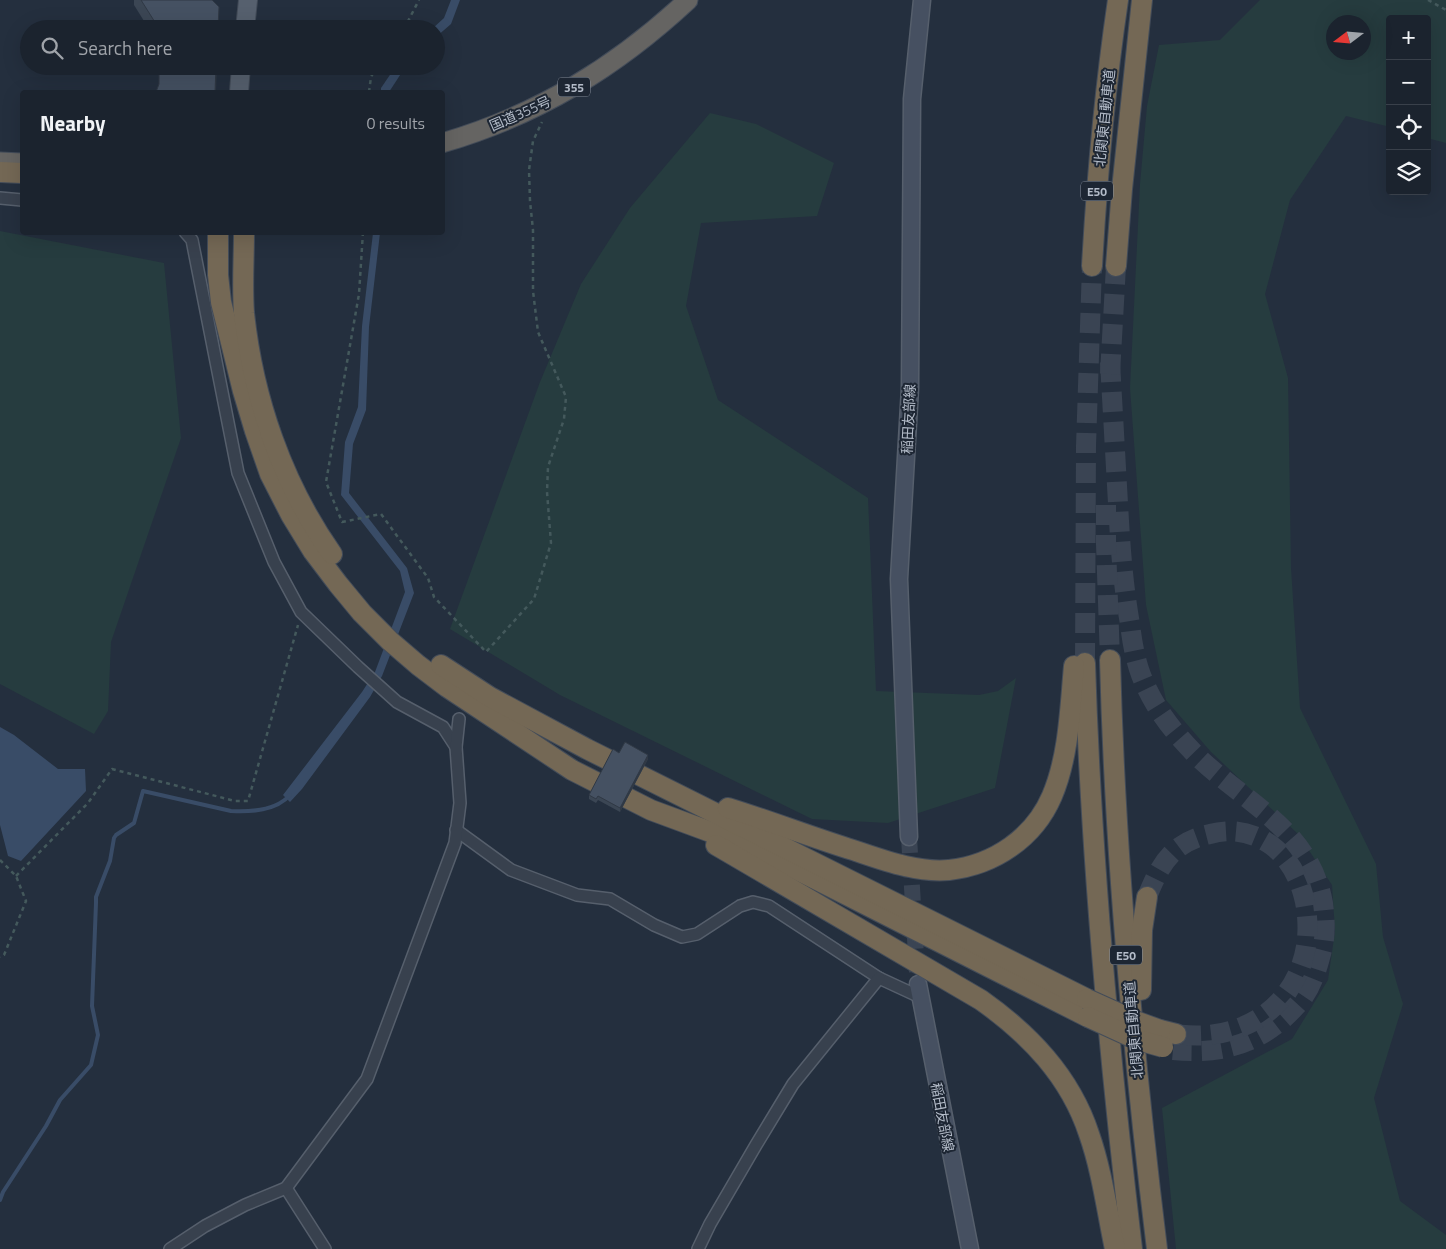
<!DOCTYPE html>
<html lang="en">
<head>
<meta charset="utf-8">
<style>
  body { margin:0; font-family:"Titillium Web","Noto Sans JP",sans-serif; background:#242b36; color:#f1f3f6 }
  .controls { position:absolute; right:15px; top:15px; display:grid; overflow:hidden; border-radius:5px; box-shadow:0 5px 20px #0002 }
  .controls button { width:45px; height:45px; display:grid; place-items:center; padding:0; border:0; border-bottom:1px solid #39404a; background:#1b232e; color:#f1f3f6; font:25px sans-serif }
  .compass { position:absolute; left:1326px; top:15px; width:45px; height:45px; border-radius:50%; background:#1b232e; box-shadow:0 5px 20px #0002; rotate:254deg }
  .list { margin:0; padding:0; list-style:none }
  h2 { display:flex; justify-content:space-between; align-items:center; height:65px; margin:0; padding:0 20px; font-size:21px }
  h2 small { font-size:16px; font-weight:400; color:#a0a4aa }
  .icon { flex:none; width:28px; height:28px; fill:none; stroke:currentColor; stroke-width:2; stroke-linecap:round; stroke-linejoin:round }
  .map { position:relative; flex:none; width:1446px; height:1249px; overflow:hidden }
  .search { position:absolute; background:#1b232e; box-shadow:0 5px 20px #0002; left:20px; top:20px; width:425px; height:55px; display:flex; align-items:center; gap:12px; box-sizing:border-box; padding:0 18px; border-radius:28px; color:#a0a4aa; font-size:19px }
  .panel { position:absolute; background:#1b232e; box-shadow:0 5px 20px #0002; left:20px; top:90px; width:425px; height:145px; border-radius:5px }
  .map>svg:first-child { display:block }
  .green { fill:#263c3f; fill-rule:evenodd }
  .water { fill:#394c67 }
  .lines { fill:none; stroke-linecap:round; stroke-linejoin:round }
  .stream { stroke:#394c67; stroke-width:4 }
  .secondary-tunnel { stroke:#3a4453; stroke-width:16; stroke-dasharray:16 8; stroke-linecap:butt }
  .motorway-tunnel { stroke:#3a4453; stroke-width:20; stroke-dasharray:20 10; stroke-linecap:butt }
  .minor-casing { stroke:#565f6c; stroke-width:14 }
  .secondary-casing { stroke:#565f6c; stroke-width:19 }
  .primary-casing { stroke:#414a57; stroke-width:20 }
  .trunk-casing { stroke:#434c59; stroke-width:21 }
  .motorway-casing { stroke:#434c59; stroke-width:22 }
  .path { stroke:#44595c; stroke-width:2.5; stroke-dasharray:4 4; stroke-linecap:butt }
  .minor { stroke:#38414e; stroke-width:11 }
  .secondary { stroke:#465061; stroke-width:16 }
  .primary { stroke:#56606e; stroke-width:18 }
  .trunk { stroke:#656462; stroke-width:19 }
  .motorway { stroke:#746855; stroke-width:20 }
  .motorway-bridge-casing { stroke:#434c59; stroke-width:22; stroke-linecap:butt }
  .motorway-bridge { stroke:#746855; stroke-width:20 }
  .wall { fill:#3b4654 }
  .shaded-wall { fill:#303945 }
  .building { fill:#455162; stroke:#303945 }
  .labels { text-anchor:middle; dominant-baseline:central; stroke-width:4; stroke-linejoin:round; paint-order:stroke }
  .shield { fill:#1d2633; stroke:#878f9c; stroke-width:1 }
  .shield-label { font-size:12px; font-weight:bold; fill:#b4bcc9 }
  .street-label { font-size:14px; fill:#b4bcc9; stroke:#1d2633 }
</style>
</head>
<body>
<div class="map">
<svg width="1446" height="1249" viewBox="0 0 1446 1249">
  <rect width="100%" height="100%" fill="#242f3e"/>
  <!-- green -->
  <g class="green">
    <path d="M1260,0H1446V143L1427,138V19H1390V127L1346,116L1290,200L1265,294L1288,378L1291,568L1300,708L1376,864L1383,937L1403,1004L1374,1098L1400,1201L1446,1235V1249H1176L1162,1108L1292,1039L1328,980L1335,931L1332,885L1298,834L1211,752L1166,700L1146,605L1130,388L1140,184L1147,106L1159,45L1220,40ZM1364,22V52H1334V22Z"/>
    <path d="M710,113L756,124L834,163L817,216L701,223L686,306L718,400L868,498L876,691L979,695L998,691L1016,678L995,788L888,823L812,819L560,695L450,629L540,382L581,284L630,208Z"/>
    <path d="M0,231L164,263L181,438L111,642L108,711L94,734L0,684Z"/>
  </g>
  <!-- water -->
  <g class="water">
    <path d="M451,0H460L451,24L436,37V29H432L444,18Z"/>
    <path d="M396,66H406L389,92H381V88Z"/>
    <path d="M373,233H380L369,327L366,410L353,444L349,493L407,568L414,593L382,676L370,697L302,789L290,802L283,795L362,692L375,672L405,592L400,571L341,495L345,442L358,407L362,326Z"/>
    <path d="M0,727L14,735L58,769H85L86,791L21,861L8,856L0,825Z"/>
  </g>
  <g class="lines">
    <!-- stream -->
    <path class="stream" d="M0,1200L3,1192L46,1126L60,1100L91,1065L98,1035L92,1006L96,903V897L110,861L114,838L116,835L134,823L143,791L231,811C251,812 276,811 290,795"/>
    <!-- secondary-tunnel -->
    <path class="secondary-tunnel" d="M909,837L917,972"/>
    <!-- motorway-tunnel -->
    <g class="motorway-tunnel">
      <path d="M1110,362C1113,415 1116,468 1119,521C1121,556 1124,590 1130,624C1132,641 1135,659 1141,675C1155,710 1174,733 1200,759C1249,805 1310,831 1323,903C1325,919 1326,935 1322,950C1317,970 1311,990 1297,1005C1263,1043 1224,1055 1173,1050"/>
      <path d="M1110,374L1116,266"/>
      <path d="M1106,505V544L1110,660"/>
      <path d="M1085,663L1086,446L1092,266"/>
      <path d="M1147,897C1160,864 1173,842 1210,834C1233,828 1252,832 1271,845C1290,859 1300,879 1305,902C1321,985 1258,1046 1176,1034"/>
    </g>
    <defs>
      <g id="minor">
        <path d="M0,198L22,200"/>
        <path d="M185,232L192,240L238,473L274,562L301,612L358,667L397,702L443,727L456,747"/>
        <path d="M456,830L511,870L577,895L610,899L654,925L682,937L697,934L740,906L753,902L769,906L879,978L920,997"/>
        <path d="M286,1188L325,1249"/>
        <path d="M170,1249L205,1226L245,1205L286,1188L367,1079L455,843L460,803L456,747L459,719"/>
        <path d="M698,1249L710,1224L756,1145L793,1084L879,978"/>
      </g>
      <g id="secondary">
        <path d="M909,837L899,579L910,388L912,99L922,0"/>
        <path d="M918,984L970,1249"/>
      </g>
      <g id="primary">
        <path d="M245,29L248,0"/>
        <path d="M239,92L241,66"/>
      </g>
      <g id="trunk">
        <path d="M442,143C538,115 616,67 688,0"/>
        <path d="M0,162L22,163"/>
      </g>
      <g id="motorway">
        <path d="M0,172L22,173"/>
        <path d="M218,232V275L221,302L243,391L255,431L270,474L291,515L313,551L338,584L362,613L390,641L418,665L447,687L572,770L651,810L754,848L1088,1017"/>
        <path d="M244,232C244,259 242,286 244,313C253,398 282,483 332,554"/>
        <path d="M1092,266C1097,177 1105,88 1118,0"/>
        <path d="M1116,266L1122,189L1142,0"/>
        <path d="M1110,660C1115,857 1133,1053 1157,1249"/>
        <path d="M1085,663C1091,859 1109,1054 1132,1249"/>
        <path d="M441,665L490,697L587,749L1087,999"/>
        <path d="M728,808C770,821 811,837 853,850C883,860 917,873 949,870C994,865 1034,838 1052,796C1069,756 1070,709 1074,666"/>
        <path d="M716,845L981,1000C1029,1034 1070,1076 1089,1134C1102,1171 1107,1211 1115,1249"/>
        <path d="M1141,990L1142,930L1147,897"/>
        <path d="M1160,1030L1176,1034"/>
      </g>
    </defs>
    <!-- minor casing -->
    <use href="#minor" class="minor-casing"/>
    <!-- secondary casing -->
    <use href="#secondary" class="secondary-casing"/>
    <!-- primary casing -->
    <use href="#primary" class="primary-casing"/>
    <!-- trunk casing -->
    <use href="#trunk" class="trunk-casing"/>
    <!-- motorway casing -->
    <use href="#motorway" class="motorway-casing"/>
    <!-- path -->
    <g class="path">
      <path d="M1428,0L1446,10"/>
      <path d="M404,29L419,0"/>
      <path d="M369,92L371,77L377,66"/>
      <path d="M363,232L359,294L326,482L342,522L381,514L428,578L434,597L486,652L534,599L551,543L547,492L548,467L564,419L566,397L538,332L533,291V230L530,201L529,170L533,141L542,122"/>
      <path d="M0,860L16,876L26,901L4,955L0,957"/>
      <path d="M16,876L88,803L112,769L235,801H248L298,625"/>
    </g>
    <!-- minor -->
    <use href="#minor" class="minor"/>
    <!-- secondary -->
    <use href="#secondary" class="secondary"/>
    <!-- primary -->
    <use href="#primary" class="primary"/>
    <!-- trunk -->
    <use href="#trunk" class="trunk"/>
    <!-- motorway -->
    <use href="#motorway" class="motorway"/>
    <defs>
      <g id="motorway-bridge">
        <path d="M1087,999L1138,1022L1160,1030"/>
        <path d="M1088,1017L1138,1040L1163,1047"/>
      </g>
    </defs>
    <!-- motorway-bridge casing -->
    <use href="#motorway-bridge" class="motorway-bridge-casing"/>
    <!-- motorway-bridge -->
    <use href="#motorway-bridge" class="motorway-bridge"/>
  </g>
  <!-- wall -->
  <g class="wall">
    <path d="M134,0H212L219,29H149L134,5Z"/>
    <path d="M619,753L648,759L620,812L598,800L596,803L589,799V795Z"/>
  </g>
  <!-- shaded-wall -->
  <g class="shaded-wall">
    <path d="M216,66H217L216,92H215Z"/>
    <path d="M648,755V759L620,812V808Z"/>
  </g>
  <!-- building -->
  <g class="building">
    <path d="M141,0H212L219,7L218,29H158V27Z"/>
    <path d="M159,66H216L215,92H156L159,84Z"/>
    <path d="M625,742L648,755L620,808L598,796L596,799L589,795L613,749L619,753Z"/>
  </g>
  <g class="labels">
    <!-- shield labels -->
    <g class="shield">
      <rect x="558" y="77.5" width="32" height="19" rx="4"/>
      <rect x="1081" y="181.5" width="32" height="19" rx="4"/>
      <rect x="1110" y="945.5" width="32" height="19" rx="4"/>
    </g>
    <g class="shield-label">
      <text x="574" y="87">355</text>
      <text x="1097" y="191">E50</text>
      <text x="1126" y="955">E50</text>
    </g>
    <!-- street labels -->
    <g class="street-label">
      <text transform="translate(520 113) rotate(-24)">国道355号</text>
      <text transform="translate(1104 118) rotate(-84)">北関東自動車道</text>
      <text transform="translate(908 419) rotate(-87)">稲田友部線</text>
      <text transform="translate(1133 1030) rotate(-95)">北関東自動車道</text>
      <text transform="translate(943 1117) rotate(79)">稲田友部線</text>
    </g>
  </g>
</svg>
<div class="controls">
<button>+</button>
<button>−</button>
<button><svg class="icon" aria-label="locate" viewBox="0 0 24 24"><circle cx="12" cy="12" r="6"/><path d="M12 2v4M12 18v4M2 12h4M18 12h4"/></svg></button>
<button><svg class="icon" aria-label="layers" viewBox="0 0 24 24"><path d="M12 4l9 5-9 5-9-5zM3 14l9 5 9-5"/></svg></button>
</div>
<svg class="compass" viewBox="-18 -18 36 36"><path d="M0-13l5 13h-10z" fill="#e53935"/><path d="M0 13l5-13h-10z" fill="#a0a4aa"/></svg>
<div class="search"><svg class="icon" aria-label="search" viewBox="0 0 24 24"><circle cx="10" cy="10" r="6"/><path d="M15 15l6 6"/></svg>Search here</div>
<section class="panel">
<h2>Nearby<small>0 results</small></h2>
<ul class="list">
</ul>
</section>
</div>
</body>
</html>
